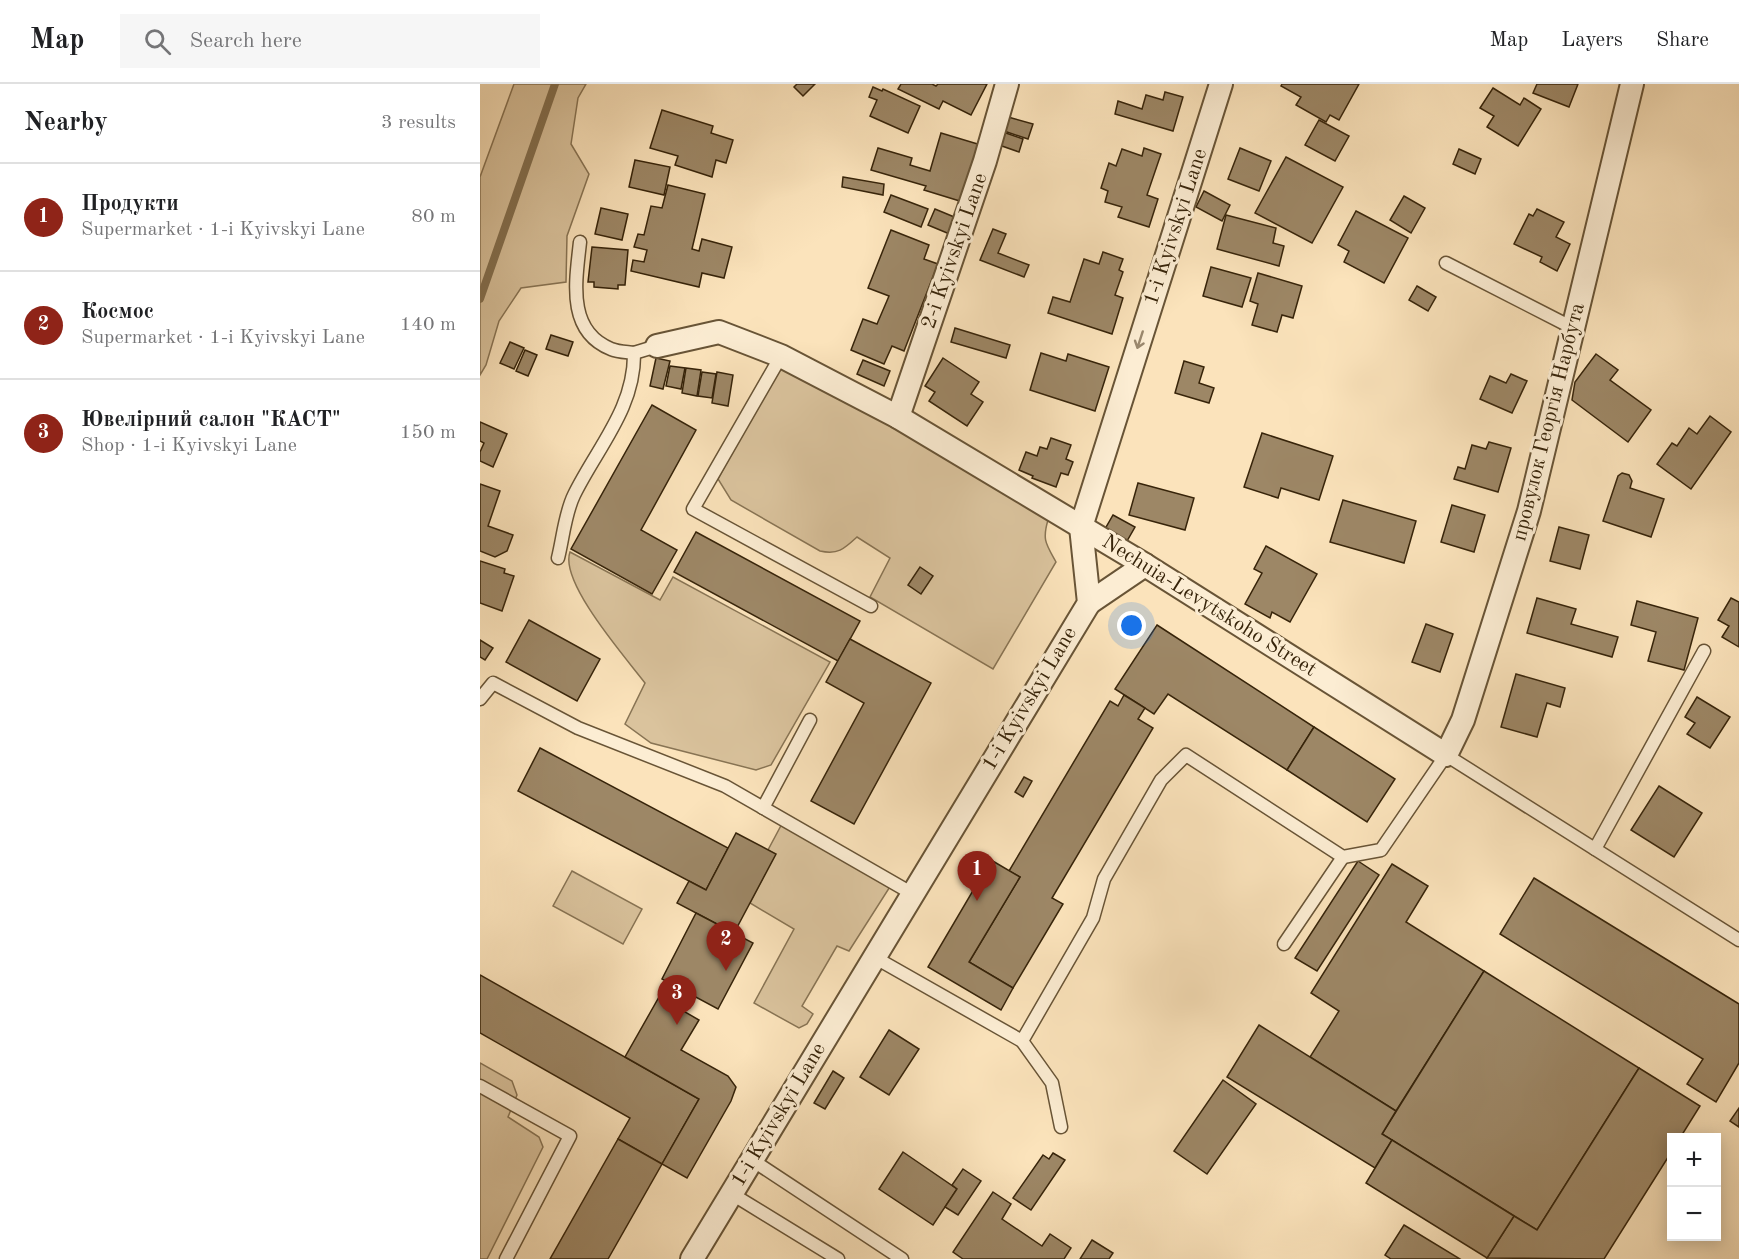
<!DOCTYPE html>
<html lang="en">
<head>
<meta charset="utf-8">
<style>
  body { margin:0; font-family:"Old Standard TT",serif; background:#f6f6f6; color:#202124 }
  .controls { position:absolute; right:18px; bottom:18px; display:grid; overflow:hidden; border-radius:0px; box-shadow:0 3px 15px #0003 }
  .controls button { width:54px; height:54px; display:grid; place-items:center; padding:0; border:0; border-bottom:2px solid #e0e0e0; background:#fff; color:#202124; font:30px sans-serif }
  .you { position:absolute; left:652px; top:542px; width:21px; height:21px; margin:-15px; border:4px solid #fff; border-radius:50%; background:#1a73e8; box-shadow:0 0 0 9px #1a73e833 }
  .badge { display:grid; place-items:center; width:39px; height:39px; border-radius:50%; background:#8f2418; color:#fff; font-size:20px; font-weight:700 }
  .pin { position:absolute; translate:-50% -50px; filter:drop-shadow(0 2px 3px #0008) }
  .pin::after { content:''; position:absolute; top:32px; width:21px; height:18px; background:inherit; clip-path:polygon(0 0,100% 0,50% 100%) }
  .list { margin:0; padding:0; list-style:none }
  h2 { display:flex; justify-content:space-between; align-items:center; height:78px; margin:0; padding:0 24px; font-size:26px }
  h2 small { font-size:20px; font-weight:400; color:#757577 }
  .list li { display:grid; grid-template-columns:39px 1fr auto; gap:18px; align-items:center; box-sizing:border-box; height:108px; padding:0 24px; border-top:2px solid #e0e0e0 }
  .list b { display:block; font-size:22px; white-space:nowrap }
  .list p { margin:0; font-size:20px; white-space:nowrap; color:#757577 }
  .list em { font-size:20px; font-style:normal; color:#757577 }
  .icon { flex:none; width:33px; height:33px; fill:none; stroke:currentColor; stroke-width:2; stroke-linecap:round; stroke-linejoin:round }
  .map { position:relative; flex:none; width:1259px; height:1175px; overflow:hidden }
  header { display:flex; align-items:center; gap:36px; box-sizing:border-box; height:84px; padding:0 30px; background:#fff; border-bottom:2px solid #e0e0e0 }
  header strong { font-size:28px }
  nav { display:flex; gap:33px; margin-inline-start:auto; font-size:21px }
  .search { width:420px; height:54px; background:#f6f6f6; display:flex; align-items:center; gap:15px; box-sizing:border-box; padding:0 21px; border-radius:0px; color:#757577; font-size:22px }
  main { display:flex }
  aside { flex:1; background:#fff }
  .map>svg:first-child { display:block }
  .green { fill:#dac39d; stroke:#887454; stroke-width:1.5 }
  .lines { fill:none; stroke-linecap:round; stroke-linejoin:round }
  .stream { stroke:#847050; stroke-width:8 }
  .building { fill:#9d8766; stroke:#37240a; stroke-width:1.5 }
  .lane-casing { stroke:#685436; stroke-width:15 }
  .street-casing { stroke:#685436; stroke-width:26 }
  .lane { stroke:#fcedd3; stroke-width:12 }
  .street { stroke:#fcedd3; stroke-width:22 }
  .oneway { stroke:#9a886e }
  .labels { text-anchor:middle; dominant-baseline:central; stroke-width:6; stroke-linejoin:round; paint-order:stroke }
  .street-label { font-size:21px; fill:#37240a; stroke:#fcedd3 }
</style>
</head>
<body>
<header>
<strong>Map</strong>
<div class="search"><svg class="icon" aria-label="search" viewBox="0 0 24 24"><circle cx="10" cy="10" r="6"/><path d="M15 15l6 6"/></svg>Search here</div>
<nav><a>Map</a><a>Layers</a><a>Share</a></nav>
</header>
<main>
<aside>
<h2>Nearby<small>3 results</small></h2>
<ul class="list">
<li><span class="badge">1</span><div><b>Продукти</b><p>Supermarket · 1-i Kyivskyi Lane</p></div><em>80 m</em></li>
<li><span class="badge">2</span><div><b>Космос</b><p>Supermarket · 1-i Kyivskyi Lane</p></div><em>140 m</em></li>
<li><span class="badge">3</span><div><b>Ювелірний салон &quot;КАСТ&quot;</b><p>Shop · 1-i Kyivskyi Lane</p></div><em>150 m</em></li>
</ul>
</aside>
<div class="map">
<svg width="1259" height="1175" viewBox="0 0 1259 1175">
  <rect width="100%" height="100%" fill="#fbe3bb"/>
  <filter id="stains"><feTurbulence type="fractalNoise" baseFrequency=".00333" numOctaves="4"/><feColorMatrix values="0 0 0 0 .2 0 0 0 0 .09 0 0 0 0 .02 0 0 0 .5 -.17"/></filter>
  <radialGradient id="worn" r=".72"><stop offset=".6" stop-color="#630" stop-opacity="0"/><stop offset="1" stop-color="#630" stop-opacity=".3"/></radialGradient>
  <!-- green -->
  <g class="green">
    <path d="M34,0H106L98,14L91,60L109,90L87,152L86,198L41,204L19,237L6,281L0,291V93Z"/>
    <path d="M304,283H312L568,436C562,456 566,460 576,478L513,585L390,513L410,474L377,453C364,465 358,471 340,467L251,416L238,395L297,286Z"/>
    <path d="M90,468L180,516L193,493L350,578L291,681L276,686L171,659L145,640L165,599C146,574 79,498 90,468Z"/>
    <path d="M304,736L413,798L369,867L357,862L322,922L333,930L327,940L319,944L274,919L314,845L270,819L295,770L288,766Z"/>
    <path d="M92,787L162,825L143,860L73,822Z"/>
    <path d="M0,979L32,997L37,1011L28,1033L59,1053L63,1063L7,1175H0Z"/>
  </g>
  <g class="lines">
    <!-- stream -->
    <path class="stream" d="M0,215L75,0"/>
  </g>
  <!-- building -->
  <g class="building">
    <path d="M317,0H335L323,12L314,3Z"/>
    <path d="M421,0H452L456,2L458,0H507L491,31L463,17L459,25L418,5Z"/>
    <path d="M802,0H879L859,36L850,31L846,38L816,21L821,13L801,2Z"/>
    <path d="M1057,0H1098L1089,23L1053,9Z"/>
    <path d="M393,3L402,7L403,5L440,22L428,49L390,32L397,16L389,13Z"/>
    <path d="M1013,4L1040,21L1044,14L1061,25L1038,62L1007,43L1014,32L1000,24Z"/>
    <path d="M685,8L703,13L693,47L635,30L638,17L662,25L666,11L683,16Z"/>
    <path d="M182,26L233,42L231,49L253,56L246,79L236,76L232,93L195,81L198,72L170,64Z"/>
    <path d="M528,33L553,40L548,55L524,47Z"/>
    <path d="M839,36L869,52L855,77L825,61Z"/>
    <path d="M523,48L543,55L539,68L519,61Z"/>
    <path d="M461,49L501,61L483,118L444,106L446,102L391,86L398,64L432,74L430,81L450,87Z"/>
    <path d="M664,64L681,70L667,111L678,115L669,143L638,133L642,123L625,118L628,107L621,104L629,79L636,82L642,65L662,72Z"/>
    <path d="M760,64L791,77L779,107L748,95Z"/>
    <path d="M979,65L1001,75L995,90L973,80Z"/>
    <path d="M806,73L863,103L832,159L775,129Z"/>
    <path d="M155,76L190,83L184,111L149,103Z"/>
    <path d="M363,93L404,100L403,111L362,103Z"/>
    <path d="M188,101L225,110L212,165L219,167L222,155L252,163L244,194L222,189L219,203L151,187L153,176L164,178L167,166L154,163L158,150L164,151L171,122L182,124Z"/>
    <path d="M724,107L750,121L742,137L716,123Z"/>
    <path d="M411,111L448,125L441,143L404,128Z"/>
    <path d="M924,112L945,124L931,149L910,136Z"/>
    <path d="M121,124L148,130L142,156L115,150Z"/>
    <path d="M455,125L479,135L472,151L448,141Z"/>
    <path d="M1057,125L1084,138L1076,153L1090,160L1077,187L1060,178L1062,173L1034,160L1049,130L1053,132Z"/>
    <path d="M876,127L928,154L904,199L864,178L869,167L858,161Z"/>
    <path d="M746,131L796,144L793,159L804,162L799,182L737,165Z"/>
    <path d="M513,145L526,150L518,169L549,181L544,193L500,176Z"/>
    <path d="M411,146L449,161L444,175L458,180L424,267L412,262L404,280L371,266L383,235L397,240L409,212L388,204Z"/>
    <path d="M112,163L148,166L145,201H138V205L114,203V198H108Z"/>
    <path d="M623,168L643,175L639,186L643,188L635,211L643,214L632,250L568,229L573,213L590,218L604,175L619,180Z"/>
    <path d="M731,183L771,194L762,223L723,212Z"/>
    <path d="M778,189L822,202L813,234L802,231L797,248L772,241L778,220L770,217Z"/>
    <path d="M937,202L956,213L948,227L929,216Z"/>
    <path d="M475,244L530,261L526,274L471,258Z"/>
    <path d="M71,251L93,258L88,272L66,265Z"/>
    <path d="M30,258L44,264L34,285L20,279Z"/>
    <path d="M45,266L57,271L48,292L36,287Z"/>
    <path d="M561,269L586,277L588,270L629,283L615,327L550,306Z"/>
    <path d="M1116,270L1138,286L1130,296L1171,326L1148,358L1092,316L1095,298Z"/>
    <path d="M176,274L190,277L183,305L170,302Z"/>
    <path d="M463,274L499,298L491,310L503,318L487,342L449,317L455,308L445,302Z"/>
    <path d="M383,276L410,287L404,302L377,290Z"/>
    <path d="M704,277L724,283L719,299L734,304L729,319L695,309Z"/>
    <path d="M190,282L205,284L201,305L186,302Z"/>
    <path d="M206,284L221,286L217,312L202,309Z"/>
    <path d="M222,288L236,290L232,314L218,312Z"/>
    <path d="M237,288L253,291L248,322L232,319Z"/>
    <path d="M1031,290L1047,297L1032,329L1000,315L1010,292L1026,299Z"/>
    <path d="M172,321L216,346L161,446L197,466L172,510L91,465Z"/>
    <path d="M1230,332L1251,348L1211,405L1177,380L1192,359L1197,362L1209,344L1217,350Z"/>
    <path d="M0,338L27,350L13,383L0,377V368L4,359L0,357Z"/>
    <path d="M782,349L853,372L839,416L801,404L798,414L764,403Z"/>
    <path d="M571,354L591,361L586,375L593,378L588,391L581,389L576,403L552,394L553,392L539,386L546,368L557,372L560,363L567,365Z"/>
    <path d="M1009,358L1031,364L1018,408L974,395L978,383L985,385L992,361L1006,365Z"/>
    <path d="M1142,389L1149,391L1152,397L1150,404L1184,415L1171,453L1123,437L1138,392Z"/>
    <path d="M658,399L714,414L705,446L649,431Z"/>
    <path d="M0,400L20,407L8,442L33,451L27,467L15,473L0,467Z"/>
    <path d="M863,416L936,437L924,479L850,458Z"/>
    <path d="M972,421L1005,431L994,468L961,458Z"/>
    <path d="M633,431L655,443L647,457L625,445Z"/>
    <path d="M1079,443L1109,451L1100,485L1070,477Z"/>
    <path d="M216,448L380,537L358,577L194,488Z"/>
    <path d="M786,462L837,490L810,538L792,528L790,534L765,520L782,489L774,485Z"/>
    <path d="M0,477L25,485L24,489L34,492L22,527L0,519Z"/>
    <path d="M440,483L453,492L441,510L428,501Z"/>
    <path d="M1057,514L1096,525L1091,540L1138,553L1132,573L1047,549Z"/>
    <path d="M1251,514L1259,518V563L1242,553L1249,542L1238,536Z"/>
    <path d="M1157,517L1218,534L1204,586L1168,577L1176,548L1151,541Z"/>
    <path d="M49,536L120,575L97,617L26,578Z"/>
    <path d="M946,540L973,550L960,588L932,578Z"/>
    <path d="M677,541L834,643L807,686L688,610L674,630L635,605Z"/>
    <path d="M370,555L451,599L374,740L331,717L384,619L346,598Z"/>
    <path d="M0,556L13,564L5,576L0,573Z"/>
    <path d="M1036,590L1085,604L1080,623L1067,619L1057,653L1021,643Z"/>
    <path d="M644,611L665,624L658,635L673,644L572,814L583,820L533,904L489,878L540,793L529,787L630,617L638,622Z"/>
    <path d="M1217,613L1250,633L1230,664L1207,650L1215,639L1205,633Z"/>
    <path d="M834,643L915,695L887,738L807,686Z"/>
    <path d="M60,664L248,764L226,806L38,707Z"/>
    <path d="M544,693L552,697L543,713L535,708Z"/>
    <path d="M1179,702L1222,729L1194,773L1151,746Z"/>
    <path d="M256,749L296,770L254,849L197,819L209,797L226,806Z"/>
    <path d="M511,776L540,793L489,878L533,904L521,926L448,883Z"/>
    <path d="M878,777L899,791L837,887L815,874Z"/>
    <path d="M912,780L948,802L926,838L1004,887L916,1027L830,973L859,927L831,909Z"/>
    <path d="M1054,794L1259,920V979L1236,1018L1207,1000L1223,975L1020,850Z"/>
    <path d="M216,829L273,859L238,925L182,895Z"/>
    <path d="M1004,887L1159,984L1057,1146L902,1050Z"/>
    <path d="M0,891L219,1015L182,1080L138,1055L150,1034L0,949Z"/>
    <path d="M179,913L219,936L201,966L248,992L256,1003L251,1017L207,1094L182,1080L219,1015L145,973Z"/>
    <path d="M779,941L916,1027L902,1050L912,1056L895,1084L747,993Z"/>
    <path d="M409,946L439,965L409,1011L380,993Z"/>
    <path d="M1159,984L1220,1022L1200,1054H1192V1067L1124,1175L1007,1174L1034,1132L1057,1146Z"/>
    <path d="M353,987L364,994L345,1025L334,1019Z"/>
    <path d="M743,996L776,1020L727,1090L694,1067Z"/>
    <path d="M1259,1024V1043L1250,1037Z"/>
    <path d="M138,1055L182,1080L128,1175H70Z"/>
    <path d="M912,1056L1034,1132L1007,1174L886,1099Z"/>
    <path d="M423,1068L477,1105L453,1141L399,1105Z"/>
    <path d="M573,1069L585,1076L551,1126L533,1114L563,1071L569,1075Z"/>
    <path d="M483,1085L501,1097L478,1131L465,1123L477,1105L472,1101Z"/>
    <path d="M513,1108L531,1120L522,1135L562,1162L570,1150L591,1164L584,1175H483L473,1168Z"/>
    <path d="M924,1141L980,1175H911L905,1171Z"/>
    <path d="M612,1156L633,1169L629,1175H600Z"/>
  </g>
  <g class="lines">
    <defs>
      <g id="lane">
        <path d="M100,158C96,196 86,247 131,265C138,268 147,268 154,269"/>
        <path d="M966,179L1093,244"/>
        <path d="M301,272L213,425L391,522"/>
        <path d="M78,474C83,454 85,429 94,411C117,364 155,324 154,269L177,262"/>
        <path d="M0,615L13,599L98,644L245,702L433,810"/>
        <path d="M283,724L330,636"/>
        <path d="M1115,765L1224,567"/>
        <path d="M804,860L863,773"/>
        <path d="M394,873L542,957"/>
        <path d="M0,1002L90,1052L26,1175"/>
        <path d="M581,1043L572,999L542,957L613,834L624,795L681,696L706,671L863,773L901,766L966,671L1259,856"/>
        <path d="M272,1076L422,1175"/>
        <path d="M252,1110L358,1175"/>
      </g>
      <g id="street">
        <path d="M177,262L239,248L301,272L418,333L665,481L966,671L983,636L1049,427L1152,0"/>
        <path d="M418,333L505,77L527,0"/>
        <path d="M609,519L665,481"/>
        <path d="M212,1175L609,519L601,443L741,0"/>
      </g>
    </defs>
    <!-- lane casing -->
    <use href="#lane" class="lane-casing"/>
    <!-- street casing -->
    <use href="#street" class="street-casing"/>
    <!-- lane -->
    <use href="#lane" class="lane"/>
    <!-- street -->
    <use href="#street" class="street"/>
  </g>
  <!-- one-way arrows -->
  <defs><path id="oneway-shaft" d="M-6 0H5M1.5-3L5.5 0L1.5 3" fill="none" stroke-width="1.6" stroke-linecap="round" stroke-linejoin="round" transform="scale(1.5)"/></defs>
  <use class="oneway" href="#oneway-shaft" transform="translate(660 256) rotate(108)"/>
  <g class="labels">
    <!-- street labels -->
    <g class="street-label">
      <text transform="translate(696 143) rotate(-72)">1-i Kyivskyi Lane</text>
      <text transform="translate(475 167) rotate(-71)">2-i Kyivskyi Lane</text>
      <text transform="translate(1069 338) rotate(-76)">провулок Георгія Нарбута</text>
      <text transform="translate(729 522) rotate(32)">Nechuia-Levytskoho Street</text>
      <text transform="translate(550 615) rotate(-59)">1-i Kyivskyi Lane</text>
      <text transform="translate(299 1031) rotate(-59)">1-i Kyivskyi Lane</text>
    </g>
  </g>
  <rect width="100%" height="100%" filter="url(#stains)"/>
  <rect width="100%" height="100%" fill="url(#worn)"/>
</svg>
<div class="controls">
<button>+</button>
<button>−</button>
</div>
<div class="you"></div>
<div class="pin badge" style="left:497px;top:817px">1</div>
<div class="pin badge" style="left:246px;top:887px">2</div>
<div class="pin badge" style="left:197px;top:941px">3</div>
</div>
</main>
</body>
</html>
